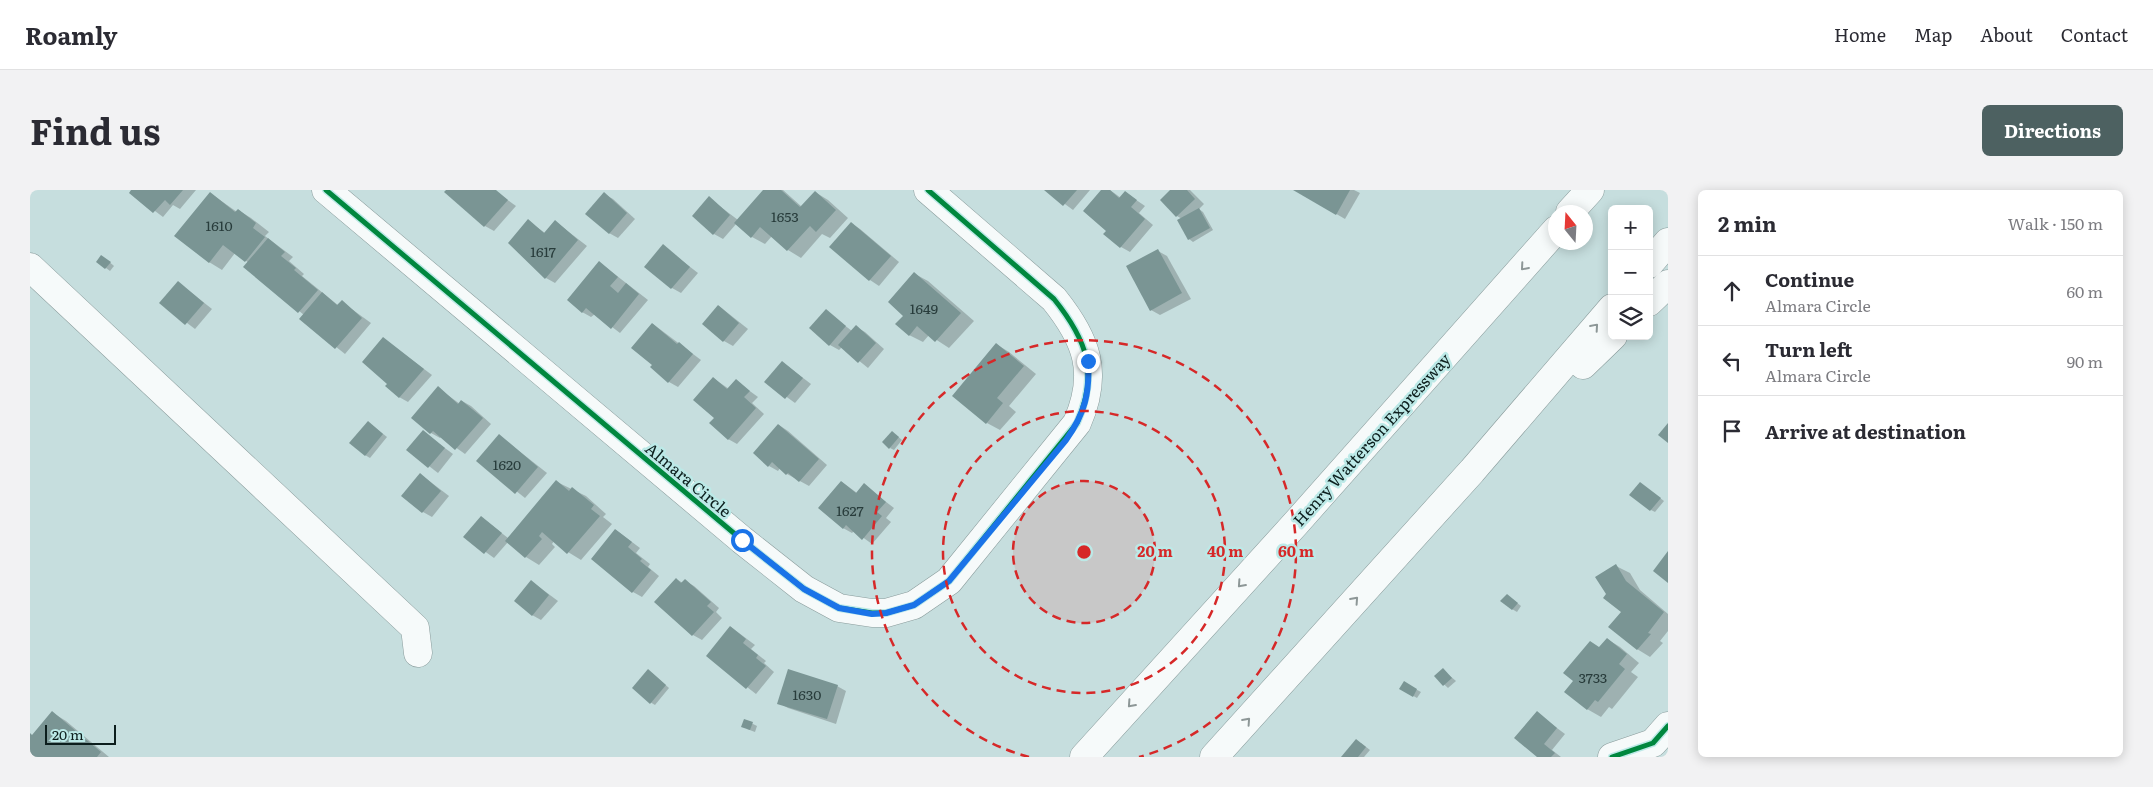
<!DOCTYPE html>
<html lang="en">
<head>
<meta charset="utf-8">
<style>
  body { margin:0; font-family:Literata,serif; background:#f2f2f3; color:#2b2b33 }
  .controls { position:absolute; right:15px; top:15px; display:grid; overflow:hidden; border-radius:8px; box-shadow:0 2px 12px #0003 }
  .controls button { width:45px; height:45px; display:grid; place-items:center; padding:0; border:0; border-bottom:1px solid #e1e1e2; background:#fff; color:#2b2b33; font:25px sans-serif }
  .compass { position:absolute; left:1518px; top:15px; width:45px; height:45px; border-radius:50%; background:#fff; box-shadow:0 2px 12px #0003; rotate:342deg }
  .scale { position:absolute; left:15px; bottom:12px; width:71px; box-sizing:border-box; padding-left:5px; border:2px solid #0c1e1d; border-top:0; font-size:14px; line-height:18px; white-space:nowrap; color:#0c1e1d; -webkit-text-stroke:4px #bce9e7; paint-order:stroke }
  .stop { position:absolute; width:15px; height:15px; margin:-11px; border:4px solid #1a73e8; border-radius:50%; background:#fff }
  .stop.end { background:#1a73e8; border-color:#fff; box-shadow:0 1px 5px #0008 }
  .list { margin:0; padding:0; list-style:none }
  h2 { display:flex; justify-content:space-between; align-items:center; height:65px; margin:0; padding:0 20px; font-size:21px }
  h2 small { font-size:16px; font-weight:400; color:#7c7c81 }
  .list li { display:grid; grid-template-columns:32px 1fr auto; gap:15px; align-items:center; box-sizing:border-box; height:70px; padding:0 20px; border-top:1px solid #e1e1e2 }
  .list b { display:block; font-size:19px; white-space:nowrap }
  .list p { margin:0; font-size:16px; white-space:nowrap; color:#7c7c81 }
  .list em { font-size:16px; font-style:normal; color:#7c7c81 }
  .icon { flex:none; width:28px; height:28px; fill:none; stroke:currentColor; stroke-width:2; stroke-linecap:round; stroke-linejoin:round }
  .map { position:relative; flex:none; width:1638px; height:567px; overflow:hidden; border-radius:8px }
  header { display:flex; align-items:center; gap:30px; box-sizing:border-box; height:70px; padding:0 25px; background:#fff; border-bottom:1px solid #e1e1e2 }
  header strong { font-size:24px }
  nav { display:flex; gap:28px; margin-inline-start:auto; font-size:18px }
  .intro { display:flex; align-items:center; justify-content:space-between; box-sizing:border-box; height:120px; padding:0 30px }
  h1 { margin:0; font-size:35px }
  .button { padding:12px 22px; border-radius:8px; background:#4d6161; color:#fff; font-size:18px; font-weight:700 }
  main { display:flex; gap:30px; padding:0 30px }
  aside { flex:1; background:#fff; border-radius:8px; box-shadow:0 2px 12px #0003 }
  .map>svg:first-child { display:block }
  .shadow { fill:#0003 }
  .building { fill:#7a9594 }
  .lines { fill:none; stroke-linecap:round; stroke-linejoin:round }
  .minor-casing { stroke:#899b9b; stroke-width:29 }
  .highway-casing { stroke:#899b9b; stroke-width:29 }
  .minor { stroke:#f6fafa; stroke-width:28 }
  .highway { stroke:#f6fafa; stroke-width:28 }
  .cycleway-casing { stroke:#bce9e7; stroke-width:8 }
  .cycleway { stroke:#00873e; stroke-width:5 }
  .oneway { stroke:#8d9797 }
  .route { stroke:#1a73e8; stroke-width:6 }
  .ring { fill:none; stroke:#d62828; stroke-width:2.5; stroke-dasharray:9 6 }
  .labels { text-anchor:middle; dominant-baseline:central; stroke-width:5; stroke-linejoin:round; paint-order:stroke }
  .number-label { font-size:14px; fill:#283c3b }
  .street-label { font-size:16px; fill:#0c1e1d; stroke:#bce9e7 }
  .centre { fill:#d62828; stroke:#bce9e7; stroke-width:2.5 }
  .ring-label { font-size:15px; text-anchor:middle; font-weight:bold; fill:#d62828; stroke:#bce9e7; stroke-width:5; stroke-linejoin:round; paint-order:stroke }
</style>
</head>
<body>
<header>
<strong>Roamly</strong>
<nav><a>Home</a><a>Map</a><a>About</a><a>Contact</a></nav>
</header>
<div class="intro"><h1>Find us</h1><a class="button">Directions</a></div>
<main>
<div class="map">
<svg width="1638" height="567" viewBox="0 0 1638 567">
  <rect width="100%" height="100%" fill="#c6dede"/>
  <!-- shadow -->
  <g class="shadow">
    <path d="M103,0H166L150,19L143,15L133,27L101,3Z"/>
    <path d="M418,0H464L486,16L464,41L455,36L416,2Z"/>
    <path d="M735,0H753L772,17L785,2L798,10L818,28L800,48L792,44L771,68L758,60L742,46L735,54L722,47L707,33L693,49L684,44L679,8L708,30Z"/>
    <path d="M1016,0H1060L1043,20Z"/>
    <path d="M1072,0H1080L1091,8L1096,3L1115,16L1109,23L1123,35L1100,62L1091,57L1078,41Z"/>
    <path d="M1142,0H1160L1174,14L1169,19L1173,22L1183,40L1163,52L1159,49L1152,29L1147,26Z"/>
    <path d="M1265,0H1324L1330,3L1315,29Z"/>
    <path d="M180,3L207,22L208,20L221,28L239,42L235,46L263,67L259,71L274,84L272,86L309,116L312,112L341,133L315,164L271,129L274,125L215,77L219,73L205,63L192,80L179,72Z"/>
    <path d="M574,4L583,9L605,29L588,48L579,43Z"/>
    <path d="M498,31L515,43L526,32L557,56L525,93L516,88Z"/>
    <path d="M821,33L830,39L869,72L849,96L840,90L801,57Z"/>
    <path d="M633,56L668,83L651,103L642,98Z"/>
    <path d="M1128,61L1137,66L1161,109L1130,125L1121,120Z"/>
    <path d="M76,69L84,76L80,81L68,72Z"/>
    <path d="M569,72L618,110L590,143L565,124L561,127L552,122Z"/>
    <path d="M885,84L898,91L944,131L919,158L899,145L893,152L879,145L875,126Z"/>
    <path d="M148,92L182,119L165,139L131,113Z"/>
    <path d="M689,116L718,139L703,156L694,151Z"/>
    <path d="M796,121L822,141L826,137L835,142L854,159L838,178L812,157L809,160L800,155L781,138Z"/>
    <path d="M623,134L671,170L648,197L639,192L623,175Z"/>
    <path d="M354,149L402,185L378,212L369,207L359,194Z"/>
    <path d="M966,154L979,162L1006,184L979,216L986,222L970,240L957,233Z"/>
    <path d="M752,172L781,194L765,213L736,192Z"/>
    <path d="M683,188L699,199L706,191L728,207L722,213L734,224L707,254L698,249L685,228Z"/>
    <path d="M408,198L430,214L432,211L441,216L461,234L435,264L411,247L410,248L401,243Z"/>
    <path d="M342,235L357,247L340,268L335,265Z"/>
    <path d="M749,235L758,241L797,275L779,296L757,284L750,278L748,281L739,276Z"/>
    <path d="M393,242L423,264L408,283L378,260Z"/>
    <path d="M866,245L872,250L864,260L860,258Z"/>
    <path d="M470,246L517,283L495,308L448,271Z"/>
    <path d="M390,284L419,306L402,327L393,322Z"/>
    <path d="M527,292L556,306L576,324L573,327L582,334L551,370L538,362L524,351L522,354L525,357L509,375L496,367L478,352L464,368L435,347L451,327L478,348Z"/>
    <path d="M812,292L827,303L834,295L864,318L856,328L861,332L842,354L824,341L822,343L813,338Z"/>
    <path d="M1614,296L1634,311L1625,322L1621,320Z"/>
    <path d="M586,340L610,358L606,363L620,374L618,377L629,386L612,407L603,402Z"/>
    <path d="M1586,376L1600,383L1610,400L1638,424V441L1630,451L1633,453L1620,467L1607,459L1593,421Z"/>
    <path d="M646,389L653,393L655,391L664,396L689,418L686,422L692,428L672,450L663,445Z"/>
    <path d="M501,391L528,411L511,430L502,425Z"/>
    <path d="M1481,408L1491,416L1487,422L1482,419Z"/>
    <path d="M701,437L725,455L721,459L736,471L734,473L744,482L726,504L677,466Z"/>
    <path d="M1577,449L1590,457L1609,473L1601,482L1608,487L1582,519L1579,517L1571,527L1557,519Z"/>
    <path d="M1413,480L1426,491L1418,498L1406,487Z"/>
    <path d="M622,483L639,498L625,515L620,512Z"/>
    <path d="M1374,493L1391,502L1387,508L1371,499Z"/>
    <path d="M807,496L816,501L806,534L758,518L749,513Z"/>
    <path d="M23,523L36,531L79,567H0V546H3Z"/>
    <path d="M1507,523L1535,544L1522,560L1531,567H1509Z"/>
    <path d="M715,530L727,536L725,542L717,539Z"/>
    <path d="M1331,553L1340,560L1334,567H1313Z"/>
  </g>
  <!-- building -->
  <g class="building">
    <path d="M101,0H153L140,15L135,10L123,23L99,3Z"/>
    <path d="M416,0H466L478,10L454,37L414,2Z"/>
    <path d="M733,0H751L770,17L785,1L806,20L786,42L780,36L757,61L730,37L721,48L704,33Z"/>
    <path d="M1014,0H1047L1033,16Z"/>
    <path d="M1071,0H1080L1089,8L1095,1L1107,10L1101,17L1115,29L1090,58L1073,44L1076,41L1053,21Z"/>
    <path d="M1140,0H1157L1165,9L1146,27L1130,10Z"/>
    <path d="M1263,0H1320L1306,25Z"/>
    <path d="M180,2L205,22L208,19L226,33L223,38L235,47L215,72L193,55L179,73L144,46Z"/>
    <path d="M574,2L597,23L579,44L555,24Z"/>
    <path d="M679,6L700,25L683,45L662,26Z"/>
    <path d="M1169,18L1180,38L1158,50L1147,30Z"/>
    <path d="M498,29L514,43L525,30L548,50L515,89L478,53Z"/>
    <path d="M821,32L861,66L839,91L799,57Z"/>
    <path d="M238,48L255,62L251,66L266,78L264,80L288,100L268,123L213,77Z"/>
    <path d="M633,54L660,77L641,99L614,77Z"/>
    <path d="M1128,59L1152,103L1120,121L1096,76Z"/>
    <path d="M71,65L81,72L75,79L66,72Z"/>
    <path d="M569,71L588,87L580,96L588,103L596,93L609,104L581,139L556,118L552,123L537,110Z"/>
    <path d="M884,82L931,123L905,152L887,136L879,146L865,134L873,126L858,112Z"/>
    <path d="M148,91L174,113L155,135L129,113Z"/>
    <path d="M292,102L307,115L312,110L332,128L305,159L269,129Z"/>
    <path d="M688,115L709,133L693,152L672,134Z"/>
    <path d="M796,119L816,136L799,156L779,138Z"/>
    <path d="M622,133L647,154L649,152L663,164L638,193L620,177L622,175L601,158Z"/>
    <path d="M826,135L846,153L828,173L808,155Z"/>
    <path d="M353,147L394,179L369,208L355,196L357,194L332,172Z"/>
    <path d="M966,153L994,176L967,208L973,213L956,234L922,206Z"/>
    <path d="M752,171L773,188L755,209L734,192Z"/>
    <path d="M683,187L697,199L706,189L720,201L714,207L726,218L698,250L679,233L684,228L663,210Z"/>
    <path d="M408,196L428,214L431,210L453,228L425,260L403,241L400,244L381,228Z"/>
    <path d="M338,231L353,244L335,266L319,253Z"/>
    <path d="M1638,233V253L1628,245Z"/>
    <path d="M748,234L789,269L769,292L758,283L756,285L742,272L738,277L723,263Z"/>
    <path d="M393,240L415,258L398,278L376,260Z"/>
    <path d="M862,241L869,247L859,259L852,252Z"/>
    <path d="M469,244L508,277L485,304L446,271Z"/>
    <path d="M390,283L411,301L392,323L371,306Z"/>
    <path d="M526,290L539,301L542,297L564,315L561,319L570,326L537,364L512,342L509,346L512,349L495,368L475,351Z"/>
    <path d="M811,291L826,303L834,293L856,312L847,322L852,326L832,350L816,335L813,339L788,318Z"/>
    <path d="M1610,292L1631,308L1620,321L1599,305Z"/>
    <path d="M451,326L472,343L454,364L433,347Z"/>
    <path d="M585,339L602,352L598,357L612,369L610,371L621,380L602,403L561,369Z"/>
    <path d="M1638,361V393L1623,381Z"/>
    <path d="M1586,374L1596,391L1634,422L1618,443L1621,444L1607,460L1578,437L1591,422L1573,408L1576,404L1565,387Z"/>
    <path d="M646,388L651,393L655,389L681,412L677,416L684,422L662,446L624,412Z"/>
    <path d="M501,390L519,405L502,426L484,411Z"/>
    <path d="M1477,404L1488,413L1482,420L1470,411Z"/>
    <path d="M700,436L716,449L713,453L728,465L726,468L736,476L716,499L676,466Z"/>
    <path d="M1577,448L1597,464L1589,474L1595,479L1568,512L1565,510L1557,520L1534,502L1543,491L1533,483L1560,451L1569,457Z"/>
    <path d="M1413,478L1422,488L1413,496L1404,486Z"/>
    <path d="M618,479L636,495L620,514L602,498Z"/>
    <path d="M758,479L808,495L797,529L747,514Z"/>
    <path d="M1374,491L1387,499L1383,507L1369,499Z"/>
    <path d="M22,521L71,562L67,567H0V543L2,545Z"/>
    <path d="M1507,521L1527,538L1514,554L1525,563L1521,567H1507L1484,548Z"/>
    <path d="M714,529L723,532L720,540L711,537Z"/>
    <path d="M1326,549L1336,557L1328,567H1311Z"/>
  </g>
  <g class="lines">
    <defs>
      <g id="minor">
        <path d="M296,0L712,350L774,399L809,418L842,423H856L884,415L919,391L1047,233C1069,183 1057,150 1024,109L898,0"/>
        <path d="M0,77L385,438L388,463"/>
        <path d="M1582,567L1623,553L1638,536"/>
      </g>
      <g id="highway">
        <path d="M1540,22L1560,0"/>
        <path d="M1619,74L1638,52"/>
        <path d="M1619,112L1638,94"/>
        <path d="M1553,175L1583,146"/>
        <path d="M1054,567L1267,332L1526,40"/>
        <path d="M1184,567L1442,281L1582,118"/>
      </g>
    </defs>
    <!-- minor casing -->
    <use href="#minor" class="minor-casing"/>
    <!-- highway casing -->
    <use href="#highway" class="highway-casing"/>
    <!-- minor -->
    <use href="#minor" class="minor"/>
    <!-- highway -->
    <use href="#highway" class="highway"/>
    <defs>
      <g id="cycleway">
        <path d="M296,0L712,350L774,399L809,418L842,423H856L884,415L919,391L1047,233C1069,183 1057,150 1024,109L898,0"/>
        <path d="M1582,567L1623,553L1638,536"/>
      </g>
    </defs>
    <!-- cycleway casing -->
    <use href="#cycleway" class="cycleway-casing"/>
    <!-- cycleway -->
    <use href="#cycleway" class="cycleway"/>
  </g>
  <!-- one-way arrows -->
  <defs><path id="oneway-chevron" d="M-2-3.5L2.5 0L-2 3.5" fill="none" stroke-width="1.6" stroke-linecap="round" stroke-linejoin="round" transform="scale(1.25)"/></defs>
  <g class="oneway">
    <use href="#oneway-chevron" transform="translate(1494 77) rotate(131)"/>
    <use href="#oneway-chevron" transform="translate(1565 137) rotate(-49)"/>
    <use href="#oneway-chevron" transform="translate(1211 394) rotate(132)"/>
    <use href="#oneway-chevron" transform="translate(1325 410) rotate(-48)"/>
    <use href="#oneway-chevron" transform="translate(1101 514) rotate(132)"/>
    <use href="#oneway-chevron" transform="translate(1217 531) rotate(-48)"/>
  </g>
  <g class="lines">
    <!-- route -->
    <path class="route" d="M712,350L774,399L809,418L842,424L856,423L884,415L919,391L1036,250C1055,223 1060,203 1058,171"/>
  </g>
  <!-- distance rings -->
  <circle cx="1054" cy="362" r="71" fill="#d62828" fill-opacity=".12"/>
  <g class="ring">
    <circle cx="1054" cy="362" r="71"/>
    <circle cx="1054" cy="362" r="141"/>
    <path d="M999 567A212 212 0 1 1 1109 567"/>
  </g>
  <g class="labels">
    <!-- number labels -->
    <g class="number-label">
      <text x="755" y="26">1653</text>
      <text x="189" y="35">1610</text>
      <text x="513" y="61">1617</text>
      <text x="894" y="118">1649</text>
      <text x="477" y="274">1620</text>
      <text x="820" y="320">1627</text>
      <text x="1563" y="487">3733</text>
      <text x="777" y="504">1630</text>
    </g>
    <!-- street labels -->
    <g class="street-label">
      <text transform="translate(1341 249) rotate(-48)">Henry Watterson Expressway</text>
      <text transform="translate(659 289) rotate(40)">Almara Circle</text>
    </g>
  </g>
  <circle cx="1054" cy="362" r="8" class="centre"/>
  <g class="ring-label">
    <text x="1125" y="367">20 m</text>
    <text x="1195" y="367">40 m</text>
    <text x="1266" y="367">60 m</text>
  </g>
</svg>
<div class="controls">
<button>+</button>
<button>−</button>
<button><svg class="icon" aria-label="layers" viewBox="0 0 24 24"><path d="M12 4l9 5-9 5-9-5zM3 14l9 5 9-5"/></svg></button>
</div>
<svg class="compass" viewBox="-18 -18 36 36"><path d="M0-13l5 13h-10z" fill="#e53935"/><path d="M0 13l5-13h-10z" fill="#7c7c81"/></svg>
<div class="scale">20 m</div>
<div class="stop" style="left:712px;top:350px"></div>
<div class="stop end" style="left:1058px;top:171px"></div>
</div>
<aside>
<h2>2 min<small>Walk · 150 m</small></h2>
<ul class="list">
<li><svg class="icon" aria-label="ahead" viewBox="0 0 24 24"><path d="M12 20V5M6 11l6-6 6 6"/></svg><div><b>Continue</b><p>Almara Circle</p></div><em>60 m</em></li>
<li><svg class="icon" aria-label="left" viewBox="0 0 24 24"><path d="M17 20v-9H6M10 6l-5 5 5 5"/></svg><div><b>Turn left</b><p>Almara Circle</p></div><em>90 m</em></li>
<li><svg class="icon" aria-label="arrive" viewBox="0 0 24 24"><path d="M6 21V4h12l-3 4 3 4H6"/></svg><div><b>Arrive at destination</b></div></li>
</ul>
</aside>
</main>
</body>
</html>
